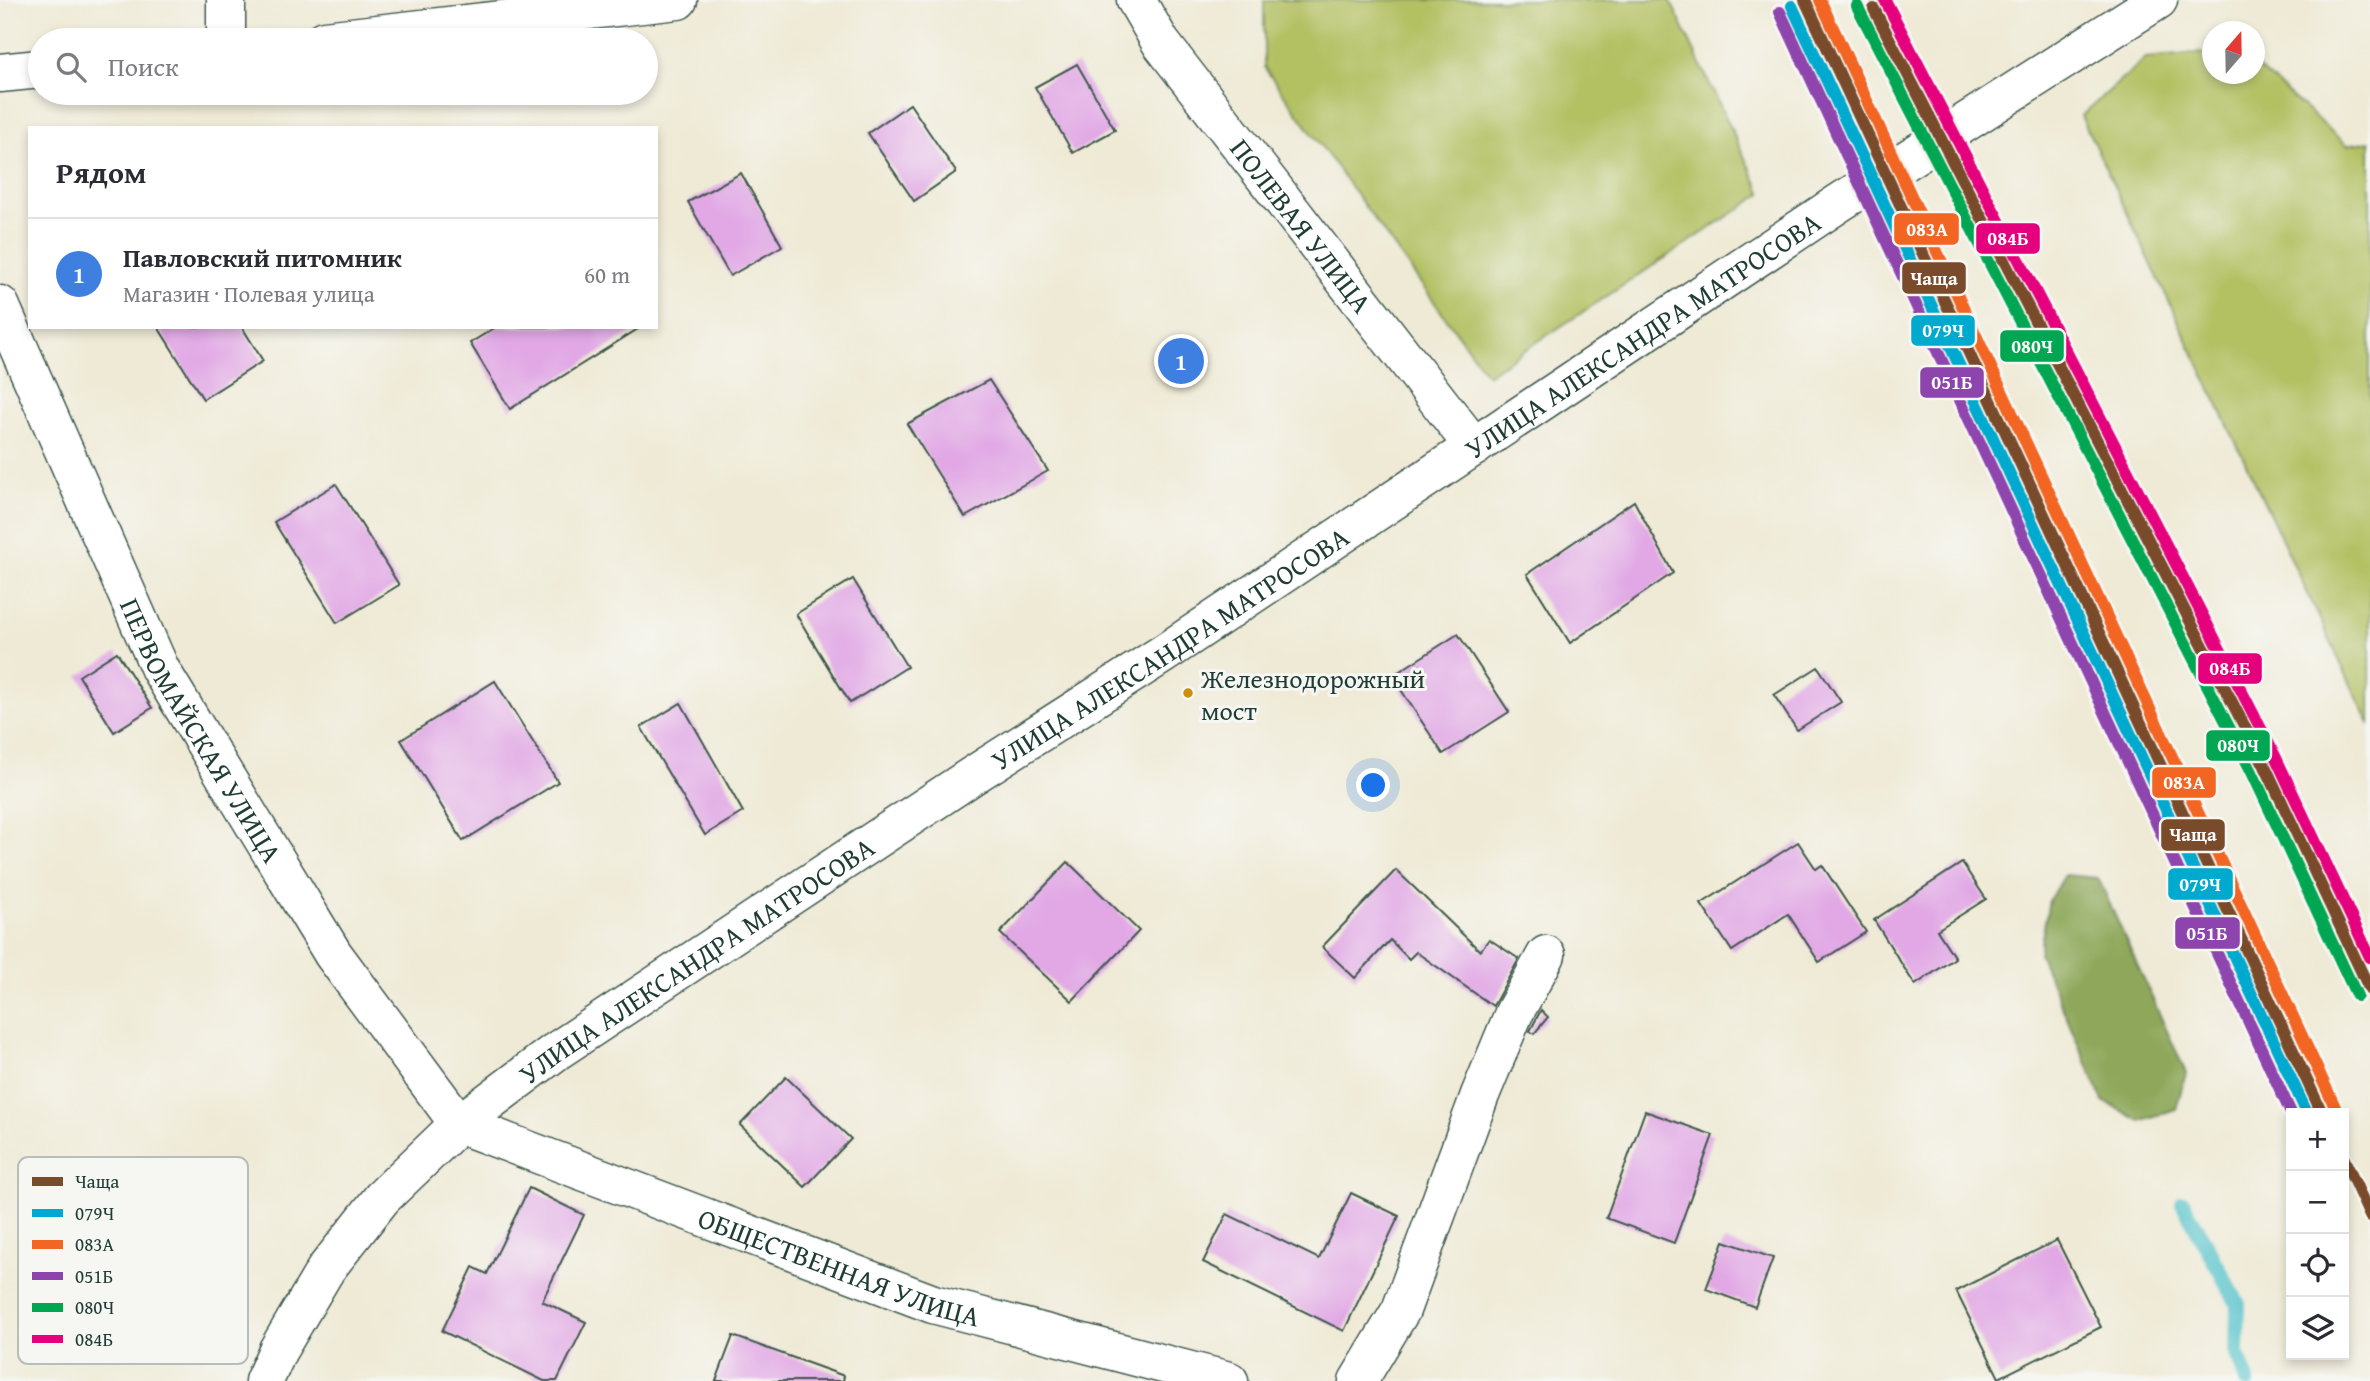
<!DOCTYPE html>
<html lang="ru">
<head>
<meta charset="utf-8">
<style>
  body { margin:0; font-family:"Gentium Book Plus",serif; background:#f2f2f3; color:#2b2b33 }
  .controls { position:absolute; right:21px; bottom:21px; display:grid; overflow:hidden; border-radius:0px; box-shadow:0 4px 10px #0003 }
  .controls button { width:63px; height:63px; display:grid; place-items:center; padding:0; border:0; border-bottom:2px solid #e1e1e2; background:#fff; color:#2b2b33; font:35px sans-serif }
  .compass { position:absolute; left:2202px; top:21px; width:63px; height:63px; border-radius:50%; background:#fff; box-shadow:0 4px 10px #0003; rotate:20deg }
  .you { position:absolute; left:1374px; top:786px; width:24px; height:24px; margin:-18px; border:5px solid #fff; border-radius:50%; background:#1a73e8; box-shadow:0 0 0 10px #1a73e833 }
  .badge { display:grid; place-items:center; width:46px; height:46px; border-radius:50%; background:#b5179e; color:#fff; font-size:23px; font-weight:700 }
  .pin { position:absolute; translate:-50% -50%; border:4px solid #fff; box-shadow:0 2px 7px #0006 }
  .list { margin:0; padding:0; list-style:none }
  h2 { display:flex; justify-content:space-between; align-items:center; height:91px; margin:0; padding:0 28px; font-size:30px }
  h2 small { font-size:23px; font-weight:400; color:#7c7c81 }
  .list li { display:grid; grid-template-columns:46px 1fr auto; gap:21px; align-items:center; box-sizing:border-box; height:112px; padding:0 28px; border-top:2px solid #e1e1e2 }
  .list b { display:block; font-size:26px; white-space:nowrap }
  .list p { margin:0; font-size:23px; white-space:nowrap; color:#7c7c81 }
  .list em { font-size:23px; font-style:normal; color:#7c7c81 }
  .icon { flex:none; width:38px; height:38px; fill:none; stroke:currentColor; stroke-width:2; stroke-linecap:round; stroke-linejoin:round }
  .map { position:relative; flex:none; width:2370px; height:1381px; overflow:hidden }
  .search { position:absolute; background:#fff; box-shadow:0 4px 10px #0003; left:28px; top:28px; width:630px; height:77px; display:flex; align-items:center; gap:18px; box-sizing:border-box; padding:0 24px; border-radius:38px; color:#7c7c81; font-size:26px }
  .panel { position:absolute; background:#fff; box-shadow:0 4px 10px #0003; left:28px; top:126px; width:630px; height:203px; border-radius:0px }
  .map>svg:first-child { display:block }
  .green { fill:#b3c164; stroke:#697f4c; stroke-width:2 }
  .forest { fill:#8ea75a; stroke:#567247; stroke-width:2 }
  .lines { fill:none; stroke-linecap:round; stroke-linejoin:round }
  .stream { stroke:#55c3cb; stroke-width:16 }
  .building { fill:#e1a8e5 }
  .minor-casing { stroke:#3e574c; stroke-width:41 }
  .major-casing { stroke:#3e574c; stroke-width:41 }
  .minor { stroke:#fff; stroke-width:38 }
  .major { stroke:#fff; stroke-width:38 }
  .rail-1-casing { stroke:#f6f6f2; stroke-width:18 }
  .rail-2-casing { stroke:#f6f6f2; stroke-width:18 }
  .rail-3-casing { stroke:#f6f6f2; stroke-width:18 }
  .rail-4-casing { stroke:#f6f6f2; stroke-width:18 }
  .rail-5-casing { stroke:#f6f6f2; stroke-width:18 }
  .rail-6-casing { stroke:#f6f6f2; stroke-width:18 }
  .rail-1 { stroke:#7a4b2a; stroke-width:12 }
  .rail-2 { stroke:#00a9ce; stroke-width:12 }
  .rail-3 { stroke:#f26522; stroke-width:12 }
  .rail-4 { stroke:#8e44ad; stroke-width:12 }
  .rail-5 { stroke:#00a651; stroke-width:12 }
  .rail-6 { stroke:#e5007d; stroke-width:12 }
  .bus-dot { fill:#cc910a; stroke:#f6f6f2; stroke-width:2.5 }
  .labels { text-anchor:middle; dominant-baseline:central; stroke-width:6; stroke-linejoin:round; paint-order:stroke }
  .bus-label { font-size:26px; fill:#1f3d34; stroke:#f6f6f2; text-anchor:start }
  .street-label { font-size:28px; fill:#1f3d34; stroke:#f6f6f2 }
  .key { fill:#f6f6f2; stroke:#b6beb9; stroke-width:2 }
  .key-label { font-size:19px; fill:#1f3d34 }
  .line-badge { stroke:#f6f6f2; stroke-width:2.5 }
  .badge-label { font-size:19px; text-anchor:middle; font-weight:bold; fill:#fff }
</style>
</head>
<body>
<div class="map">
<svg width="2370" height="1381" viewBox="0 0 2370 1381">
  <rect width="100%" height="100%" fill="#f6f6f2"/>
  <filter id="ink" filterUnits="userSpaceOnUse"><feTurbulence type="fractalNoise" baseFrequency=".0143" numOctaves="2"/><feDisplacementMap in="SourceGraphic" scale="14" xChannelSelector="R" yChannelSelector="G"/><feConvolveMatrix kernelMatrix="1 2 1 2 8 2 1 2 1" color-interpolation-filters="sRGB"/></filter>
  <filter id="wash" filterUnits="userSpaceOnUse"><feTurbulence type="fractalNoise" baseFrequency=".00686" numOctaves="4" result="noise"/><feDisplacementMap in="SourceGraphic" scale="28" xChannelSelector="R" yChannelSelector="G"/><feGaussianBlur stdDeviation="1.57" result="paint"/><feColorMatrix in="noise" values="0 0 0 0 0 0 0 0 0 0 0 0 0 0 0 0 0 1.4 0 .05"/><feComposite in="paint" operator="in"/></filter>
  <g filter="url(#wash)">
    <rect width="100%" height="100%" fill="#efead6"/>
    <!-- green -->
    <g class="green">
      <path d="M1264,0H1670L1762,194L1487,375L1264,67Z"/>
      <path d="M2199,53L2212,55V74H2254L2255,65L2347,145L2370,141V725L2081,116L2146,58Z"/>
    </g>
    <!-- forest -->
    <path class="forest" d="M2064,875L2098,878L2186,1073L2176,1109L2140,1121L2103,1101L2039,954L2049,900Z"/>
    <g class="lines">
      <!-- stream -->
      <path class="stream" d="M2183,1203L2238,1304L2237,1353L2247,1381"/>
    </g>
    <g id="blocks">
      <!-- building -->
      <g class="building">
        <path d="M1077,64L1115,130L1073,153L1035,87Z"/>
        <path d="M910,104L956,172L914,201L868,133Z"/>
        <path d="M741,173L782,246L730,276L688,202Z"/>
        <path d="M158,327H242L263,361L203,399Z"/>
        <path d="M496,327H641L510,409L470,343Z"/>
        <path d="M989,380L1048,471L965,517L907,424Z"/>
        <path d="M336,484L399,585L337,623L274,522Z"/>
        <path d="M1634,501L1673,573L1570,643L1527,574Z"/>
        <path d="M853,579L907,667L850,703L796,614Z"/>
        <path d="M1458,634L1509,712L1443,754L1392,676Z"/>
        <path d="M117,652L152,708L114,732L79,676Z"/>
        <path d="M1818,667L1841,702L1797,730L1774,695Z"/>
        <path d="M495,681L558,782L463,841L401,740Z"/>
        <path d="M681,703L743,812L705,835L641,727Z"/>
        <path d="M1798,842L1816,869L1822,865L1866,932L1819,962L1788,914L1732,951L1701,904Z"/>
        <path d="M1068,862L1139,931L1072,1001L1000,933Z"/>
        <path d="M1962,863L1986,899L1937,930L1955,958L1915,985L1874,920Z"/>
        <path d="M1396,870L1480,951L1489,939L1519,959L1493,1006L1416,952L1409,959L1390,940L1355,978L1322,947Z"/>
        <path d="M1541,1010L1548,1017L1534,1034L1530,1031Z"/>
        <path d="M786,1077L851,1139L805,1187L740,1125Z"/>
        <path d="M1645,1111L1713,1135L1674,1243L1606,1218Z"/>
        <path d="M529,1188L584,1215L542,1301L586,1322L557,1381H544L442,1331L473,1267L487,1274Z"/>
        <path d="M1351,1193L1399,1216L1344,1331L1203,1262L1227,1214L1319,1259Z"/>
        <path d="M2057,1240L2101,1327L1999,1378L1956,1291Z"/>
        <path d="M1724,1241L1773,1258L1755,1307L1706,1289Z"/>
        <path d="M733,1336L844,1376L843,1381H716Z"/>
      </g>
    </g>
  </g>
  <g filter="url(#ink)">
    <use href="#blocks" fill-opacity="0" stroke="#3e574c" stroke-width="2"/>
    <g class="lines">
      <defs>
        <g id="minor">
          <path d="M226,0V40"/>
          <path id="s1" d="M1136,0L1161,43L1474,447"/>
          <path d="M324,40L678,0"/>
          <path d="M0,73L40,69"/>
          <path id="s2" d="M0,305L160,669L333,954L459,1124L933,1304L1229,1381"/>
          <path d="M1358,1381L1401,1310L1480,1095L1514,1013L1546,955"/>
        </g>
        <g id="major">
          <path id="s3" d="M264,1381L278,1350L326,1269L382,1198L459,1124L555,1052L975,774L1163,654L1839,203L2158,0"/>
        </g>
      </defs>
      <!-- minor casing -->
      <use href="#minor" class="minor-casing"/>
      <!-- major casing -->
      <use href="#major" class="major-casing"/>
      <!-- minor -->
      <use href="#minor" class="minor"/>
      <!-- major -->
      <use href="#major" class="major"/>
      <defs>
        <g id="rail-1">
          <path d="M1805,0L2322,1113"/>
          <path d="M1874,9L2264,764L2370,990"/>
          <path d="M2344,1159L2370,1216"/>
        </g>
        <path id="rail-2" d="M1792,6L2307,1113"/>
        <path id="rail-3" d="M1820,0L2335,1107"/>
        <path id="rail-4" d="M1780,12L2291,1113"/>
        <path id="rail-5" d="M1857,6L2251,770L2357,996"/>
        <path id="rail-6" d="M1885,0L2276,758L2370,957"/>
      </defs>
      <!-- rail-1 casing -->
      <use href="#rail-1" class="rail-1-casing"/>
      <!-- rail-2 casing -->
      <use href="#rail-2" class="rail-2-casing"/>
      <!-- rail-3 casing -->
      <use href="#rail-3" class="rail-3-casing"/>
      <!-- rail-4 casing -->
      <use href="#rail-4" class="rail-4-casing"/>
      <!-- rail-5 casing -->
      <use href="#rail-5" class="rail-5-casing"/>
      <!-- rail-6 casing -->
      <use href="#rail-6" class="rail-6-casing"/>
      <!-- rail-1 -->
      <use href="#rail-1" class="rail-1"/>
      <!-- rail-2 -->
      <use href="#rail-2" class="rail-2"/>
      <!-- rail-3 -->
      <use href="#rail-3" class="rail-3"/>
      <!-- rail-4 -->
      <use href="#rail-4" class="rail-4"/>
      <!-- rail-5 -->
      <use href="#rail-5" class="rail-5"/>
      <!-- rail-6 -->
      <use href="#rail-6" class="rail-6"/>
    </g>
  </g>
  <!-- markers -->
  <circle class="bus-dot" cx="1188" cy="693" r="6"/>
  <g class="labels">
    <!-- bus labels -->
    <g class="bus-label">
      <text x="1201" y="678">Железнодорожный<tspan x="1201" dy="32">мост</tspan></text>
    </g>
    <!-- street labels -->
    <g class="street-label">
      <text stroke="none"><textPath href="#s1" startOffset="280">ПОЛЕВАЯ УЛИЦА</textPath></text>
      <text stroke="none"><textPath href="#s3" startOffset="1748">УЛИЦА АЛЕКСАНДРА МАТРОСОВА</textPath></text>
      <text stroke="none"><textPath href="#s3" startOffset="1181">УЛИЦА АЛЕКСАНДРА МАТРОСОВА</textPath></text>
      <text stroke="none"><textPath href="#s2" startOffset="471">ПЕРВОМАЙСКАЯ УЛИЦА</textPath></text>
      <text stroke="none"><textPath href="#s3" startOffset="614">УЛИЦА АЛЕКСАНДРА МАТРОСОВА</textPath></text>
      <text stroke="none"><textPath href="#s2" startOffset="1349">ОБЩЕСТВЕННАЯ УЛИЦА</textPath></text>
    </g>
  </g>
  <!-- legend -->
  <rect x="18" y="1157" width="230" height="207" rx="10" class="key"/>
  <rect x="32" y="1177" width="31" height="9" fill="#7a4b2a"/>
  <rect x="32" y="1209" width="31" height="8" fill="#00a9ce"/>
  <rect x="32" y="1240" width="31" height="9" fill="#f26522"/>
  <rect x="32" y="1272" width="31" height="8" fill="#8e44ad"/>
  <rect x="32" y="1303" width="31" height="9" fill="#00a651"/>
  <rect x="32" y="1335" width="31" height="8" fill="#e5007d"/>
  <g class="key-label">
    <text x="75" y="1188">Чаща</text>
    <text x="75" y="1220">079Ч</text>
    <text x="75" y="1251">083А</text>
    <text x="75" y="1283">051Б</text>
    <text x="75" y="1314">080Ч</text>
    <text x="75" y="1346">084Б</text>
  </g>
  <g class="line-badge">
    <rect x="1893" y="212" width="67" height="34" rx="7" fill="#f26522"/>
    <rect x="1975" y="222" width="66" height="33" rx="7" fill="#e5007d"/>
    <rect x="1901" y="261" width="66" height="34" rx="7" fill="#7a4b2a"/>
    <rect x="1910" y="314" width="66" height="33" rx="7" fill="#00a9ce"/>
    <rect x="1999" y="329" width="66" height="34" rx="7" fill="#00a651"/>
    <rect x="1919" y="366" width="66" height="33" rx="7" fill="#8e44ad"/>
    <rect x="2197" y="652" width="66" height="33" rx="7" fill="#e5007d"/>
    <rect x="2205" y="729" width="66" height="33" rx="7" fill="#00a651"/>
    <rect x="2151" y="766" width="66" height="33" rx="7" fill="#f26522"/>
    <rect x="2160" y="818" width="66" height="34" rx="7" fill="#7a4b2a"/>
    <rect x="2167" y="867" width="67" height="34" rx="7" fill="#00a9ce"/>
    <rect x="2174" y="916" width="67" height="34" rx="7" fill="#8e44ad"/>
  </g>
  <g class="badge-label">
    <text x="1927" y="236">083А</text>
    <text x="2008" y="245">084Б</text>
    <text x="1934" y="285">Чаща</text>
    <text x="1943" y="337">079Ч</text>
    <text x="2032" y="353">080Ч</text>
    <text x="1952" y="389">051Б</text>
    <text x="2230" y="675">084Б</text>
    <text x="2238" y="752">080Ч</text>
    <text x="2184" y="789">083А</text>
    <text x="2193" y="841">Чаща</text>
    <text x="2200" y="891">079Ч</text>
    <text x="2207" y="940">051Б</text>
  </g>
</svg>
<div class="controls">
<button>+</button>
<button>−</button>
<button><svg class="icon" aria-label="locate" viewBox="0 0 24 24"><circle cx="12" cy="12" r="6"/><path d="M12 2v4M12 18v4M2 12h4M18 12h4"/></svg></button>
<button><svg class="icon" aria-label="layers" viewBox="0 0 24 24"><path d="M12 4l9 5-9 5-9-5zM3 14l9 5 9-5"/></svg></button>
</div>
<svg class="compass" viewBox="-18 -18 36 36"><path d="M0-13l5 13h-10z" fill="#e53935"/><path d="M0 13l5-13h-10z" fill="#7c7c81"/></svg>
<div class="you"></div>
<div class="pin badge" style="left:1181px;top:361px;background:#3f7fe0">1</div>
<div class="search"><svg class="icon" aria-label="search" viewBox="0 0 24 24"><circle cx="10" cy="10" r="6"/><path d="M15 15l6 6"/></svg>Поиск</div>
<section class="panel">
<h2>Рядом<small></small></h2>
<ul class="list">
<li><span class="badge" style="background:#3f7fe0">1</span><div><b>Павловский питомник</b><p>Магазин · Полевая улица</p></div><em>60 m</em></li>
</ul>
</section>
</div>
</body>
</html>
